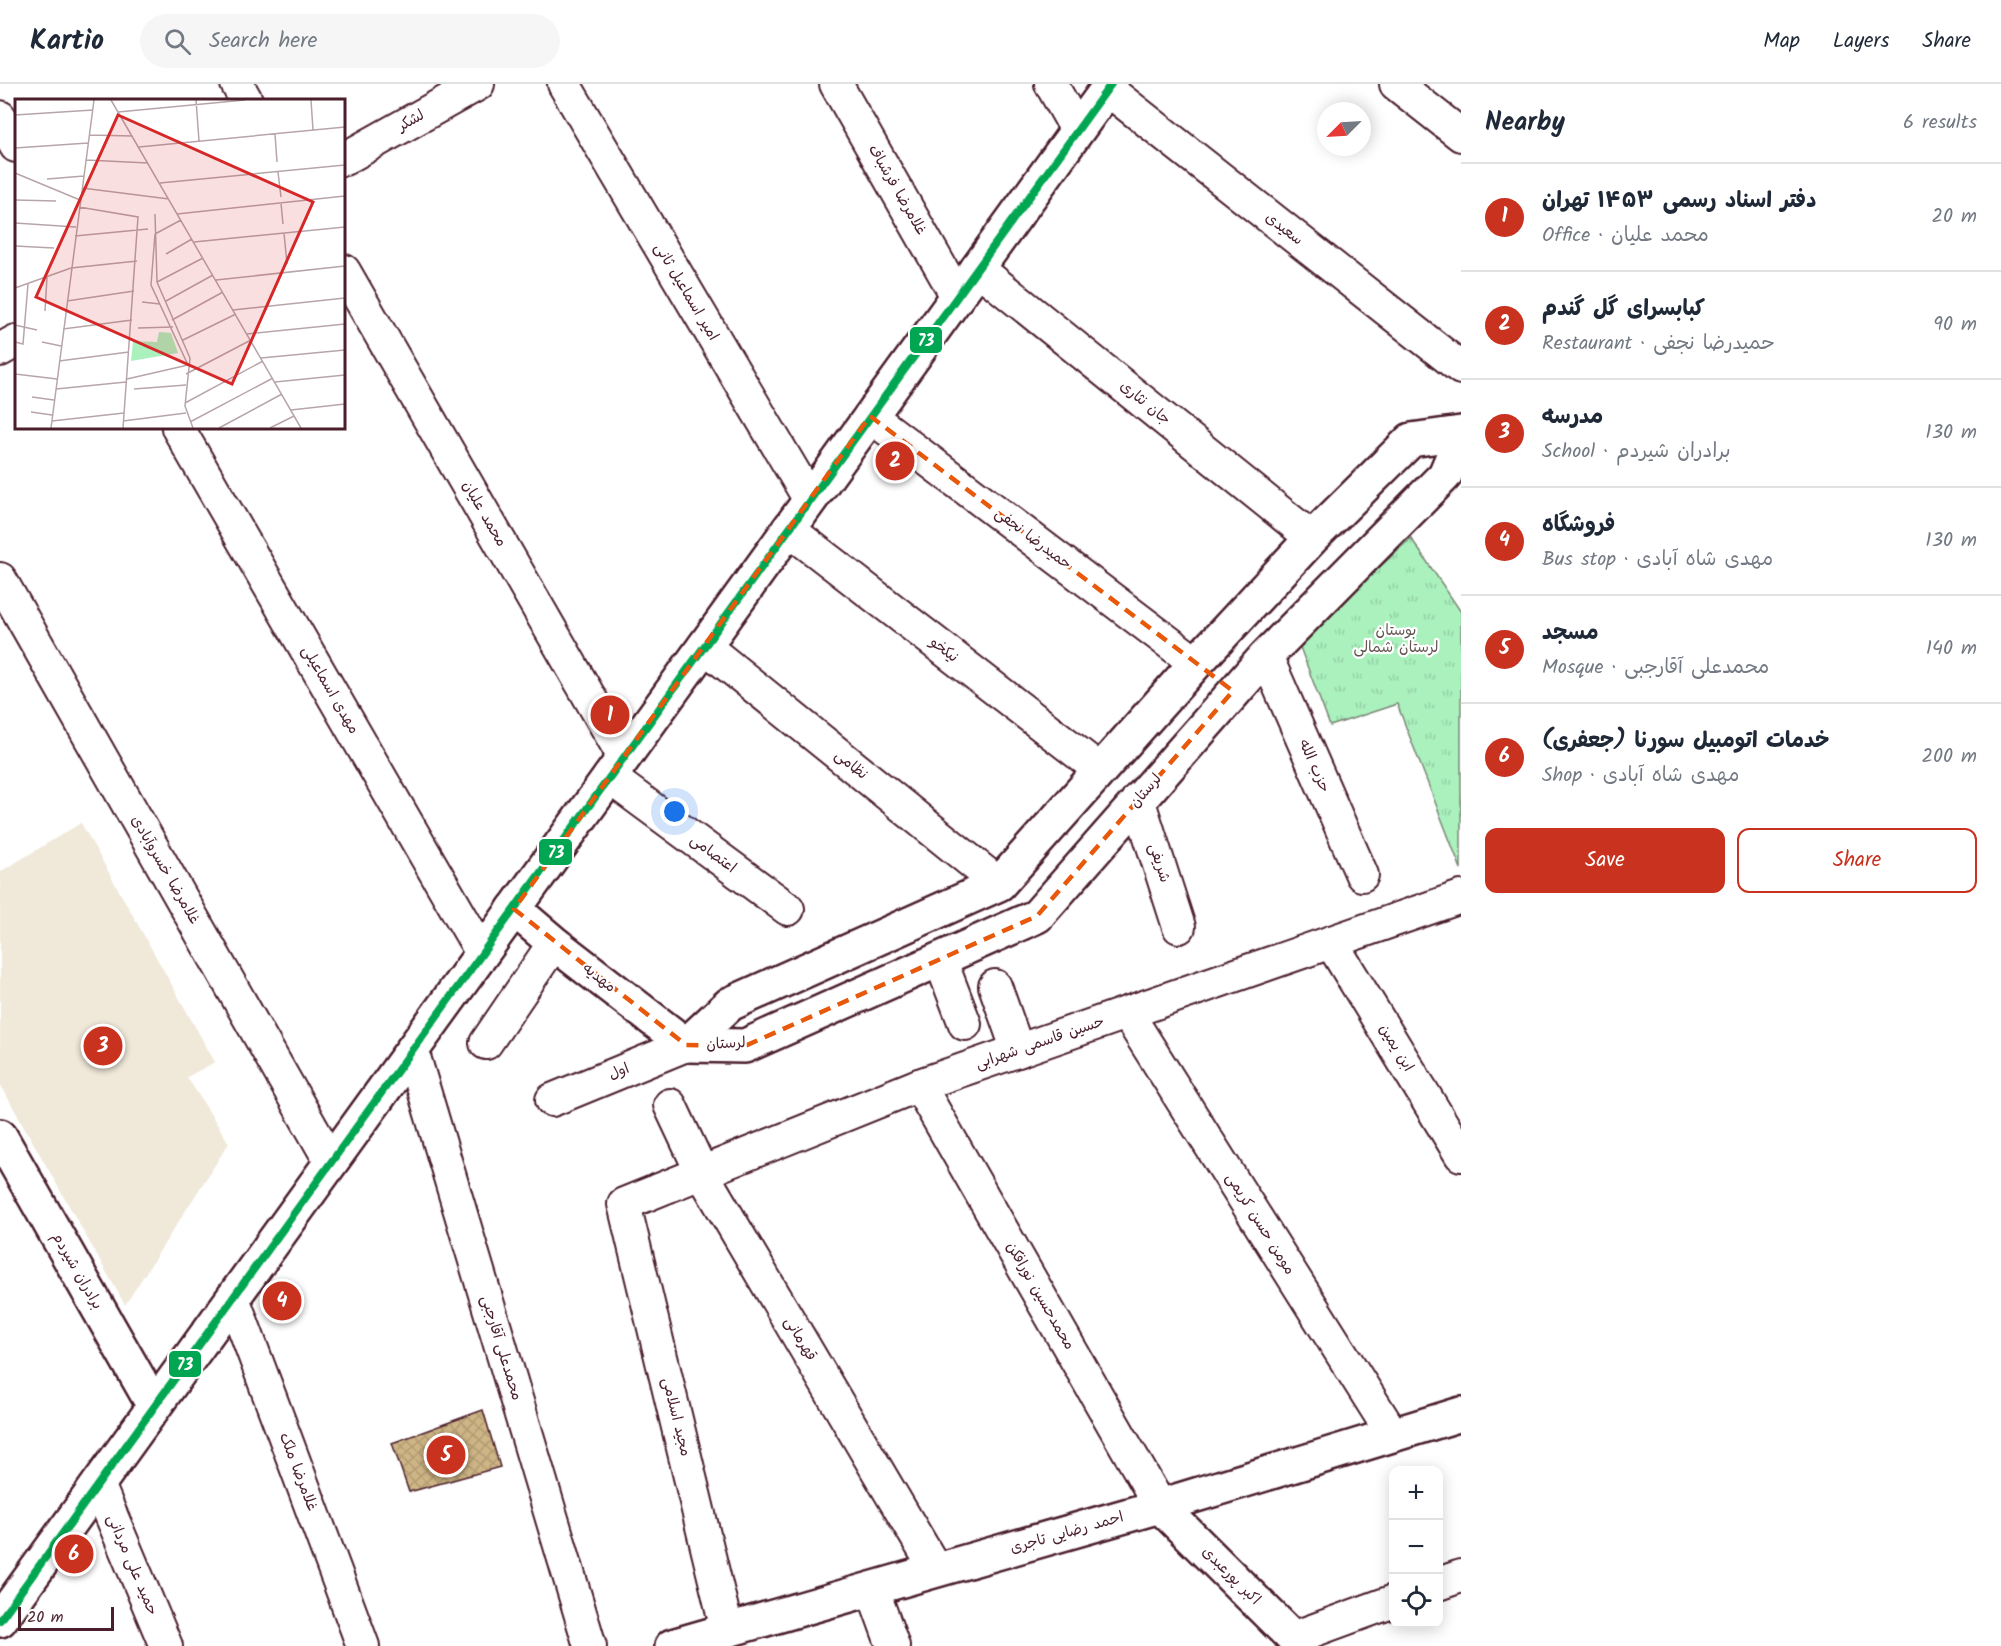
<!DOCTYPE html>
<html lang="en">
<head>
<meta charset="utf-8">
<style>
  body { margin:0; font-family:Kalam,"Playpen Sans Arabic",sans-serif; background:#f6f6f7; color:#1f2937 }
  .controls { position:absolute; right:18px; bottom:18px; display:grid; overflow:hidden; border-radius:12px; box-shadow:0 3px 15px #0003 }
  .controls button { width:54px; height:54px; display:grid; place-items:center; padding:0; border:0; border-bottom:2px solid #e0e1e3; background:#fff; color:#1f2937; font:30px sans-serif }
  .compass { position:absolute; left:1317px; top:18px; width:54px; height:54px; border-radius:50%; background:#fff; box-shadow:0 3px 15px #0003; rotate:246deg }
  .scale { position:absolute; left:18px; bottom:15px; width:96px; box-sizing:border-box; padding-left:6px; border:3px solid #4a1f2b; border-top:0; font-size:16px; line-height:21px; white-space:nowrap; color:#4a1f2b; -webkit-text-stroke:4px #fff; paint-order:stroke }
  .you { position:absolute; left:675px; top:728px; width:21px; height:21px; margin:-15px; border:4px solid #fff; border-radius:50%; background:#1a73e8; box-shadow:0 0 0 9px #1a73e833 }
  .badge { display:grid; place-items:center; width:39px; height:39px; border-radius:50%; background:#c8321e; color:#fff; font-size:20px; font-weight:700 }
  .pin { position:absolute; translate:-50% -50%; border:3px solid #fff; box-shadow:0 2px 6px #0006 }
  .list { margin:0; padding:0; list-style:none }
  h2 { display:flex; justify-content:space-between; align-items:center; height:78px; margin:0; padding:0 24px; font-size:26px }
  h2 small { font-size:20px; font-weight:400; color:#747a83 }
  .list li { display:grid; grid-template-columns:39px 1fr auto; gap:18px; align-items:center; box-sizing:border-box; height:108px; padding:0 24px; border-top:2px solid #e0e1e3 }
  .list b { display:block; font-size:22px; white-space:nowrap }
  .list p { margin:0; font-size:20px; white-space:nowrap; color:#747a83 }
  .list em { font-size:20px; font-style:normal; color:#747a83 }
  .actions { display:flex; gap:12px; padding:18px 24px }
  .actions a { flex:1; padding:14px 0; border:2px solid #c8321e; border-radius:12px; text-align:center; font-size:21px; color:#c8321e }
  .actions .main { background:#c8321e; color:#fff }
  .icon { flex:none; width:33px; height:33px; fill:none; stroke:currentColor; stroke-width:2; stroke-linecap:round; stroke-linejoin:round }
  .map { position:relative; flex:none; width:1461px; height:1562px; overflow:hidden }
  header { display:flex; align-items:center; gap:36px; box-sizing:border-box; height:84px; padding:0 30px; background:#fff; border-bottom:2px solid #e0e1e3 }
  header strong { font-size:28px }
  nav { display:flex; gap:33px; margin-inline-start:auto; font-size:21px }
  .search { width:420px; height:54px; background:#f6f6f7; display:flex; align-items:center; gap:15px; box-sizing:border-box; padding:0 21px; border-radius:33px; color:#747a83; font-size:22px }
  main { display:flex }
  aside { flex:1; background:#fff }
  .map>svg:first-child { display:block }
  .built { fill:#f0e9da }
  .park { fill:url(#park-tufts); stroke:#7a8874; stroke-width:1.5 }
  .building { fill:url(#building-cross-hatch); stroke:#4a1f2b; stroke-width:1.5 }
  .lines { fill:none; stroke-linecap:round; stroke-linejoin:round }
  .minor-casing { stroke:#4a1f2b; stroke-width:36 }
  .tertiary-casing { stroke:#4a1f2b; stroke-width:38 }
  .secondary-casing { stroke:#4a1f2b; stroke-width:38 }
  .minor { stroke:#fff; stroke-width:32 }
  .tertiary { stroke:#fff; stroke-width:33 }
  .secondary { stroke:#fff; stroke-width:33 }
  .bus-1-casing { stroke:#fff; stroke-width:12 }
  .bus-1 { stroke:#00a651; stroke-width:8 }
  .marked { fill:none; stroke:#e8590c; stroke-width:4.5; stroke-dasharray:12 8; stroke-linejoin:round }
  .labels { text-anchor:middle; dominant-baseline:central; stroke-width:4.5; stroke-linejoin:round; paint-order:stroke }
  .street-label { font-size:15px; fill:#4a1f2b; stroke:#fff }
  .park-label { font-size:15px; fill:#625450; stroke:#fff }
  .inset-road { fill:none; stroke:#b7a5aa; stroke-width:1.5 }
  .view { fill:#d62828; fill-opacity:0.15; stroke:#d62828; stroke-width:3 }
  .inset-edge { fill:none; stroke:#4a1f2b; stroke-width:3 }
  .line-badge { stroke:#fff; stroke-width:2 }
  .badge-label { font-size:16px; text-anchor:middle; font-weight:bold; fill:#fff }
</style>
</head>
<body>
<header>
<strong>Kartio</strong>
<div class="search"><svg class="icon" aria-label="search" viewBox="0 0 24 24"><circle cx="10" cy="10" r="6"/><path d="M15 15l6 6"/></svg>Search here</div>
<nav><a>Map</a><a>Layers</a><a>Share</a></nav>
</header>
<main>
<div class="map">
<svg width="1461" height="1562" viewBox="0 0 1461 1562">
  <defs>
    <pattern id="park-tufts" width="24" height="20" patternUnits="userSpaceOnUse" patternTransform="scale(1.5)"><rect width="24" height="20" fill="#aaf1be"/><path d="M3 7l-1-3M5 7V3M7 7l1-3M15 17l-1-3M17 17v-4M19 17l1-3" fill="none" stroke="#94cea3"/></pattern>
    <pattern id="building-cross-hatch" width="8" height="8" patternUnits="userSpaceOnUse" patternTransform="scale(1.5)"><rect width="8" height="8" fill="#ceb585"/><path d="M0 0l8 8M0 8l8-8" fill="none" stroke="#b29b73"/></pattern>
  </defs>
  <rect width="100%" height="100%" fill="#fff"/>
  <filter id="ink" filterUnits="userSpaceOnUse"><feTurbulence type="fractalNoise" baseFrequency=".0167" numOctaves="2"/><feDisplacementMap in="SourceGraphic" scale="12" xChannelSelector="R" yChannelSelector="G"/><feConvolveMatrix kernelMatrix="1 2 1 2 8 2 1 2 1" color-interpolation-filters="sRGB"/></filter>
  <g filter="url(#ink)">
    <!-- built -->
    <path class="built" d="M81,739L215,978L187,993L229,1059L125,1221L0,1000V788Z"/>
    <!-- park -->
    <path class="park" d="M1411,454L1461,528V785L1397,620L1330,642L1298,558Z"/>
    <!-- building -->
    <path class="building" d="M483,1326L500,1383L409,1408L392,1359Z"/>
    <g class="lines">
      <defs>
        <g id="minor">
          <path d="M237,0L246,16"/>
          <path d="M564,0L810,416"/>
          <path d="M836,0L957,212"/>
          <path d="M1051,0L1077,46"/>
          <path d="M1396,0L1461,51"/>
          <path d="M1107,5L1461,284"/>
          <path d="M0,33L16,62"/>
          <path d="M344,75L478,0"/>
          <path d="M977,184L1312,454"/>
          <path d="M344,187L624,673"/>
          <path d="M0,266L16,257"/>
          <path d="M870,332L1196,579"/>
          <path d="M178,344L482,869"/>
          <path d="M788,445L1100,686"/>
          <path d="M0,495L331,1078"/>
          <path d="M704,562L999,800"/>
          <path d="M1266,572L1362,791"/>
          <path d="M609,693L788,825"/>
          <path d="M1138,715L1179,843"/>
          <path d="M1331,858L1461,1071"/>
          <path d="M940,875L965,940"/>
          <path d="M995,902L1018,967"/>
          <path d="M1127,929L1393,1351"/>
          <path d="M486,959L554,859"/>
          <path d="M412,966L590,1562"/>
          <path d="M919,1001L1160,1422"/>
          <path d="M552,1016L686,961"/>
          <path d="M670,1021L702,1089L936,1486"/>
          <path d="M233,1214L363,1562"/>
          <path d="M98,1400L166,1562"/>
          <path d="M1438,1500L1461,1492"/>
          <path d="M872,1504L893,1562"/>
          <path d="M727,1546L624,1120L919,1001L1461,813"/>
          <path d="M1293,1554L1394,1517"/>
        </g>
        <g id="tertiary">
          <path d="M514,825L554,859L686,961"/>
          <path d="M686,961L745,962L1037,832L1266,572L1445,391L1461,353"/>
          <path d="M686,961L730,920L999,800L1196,579L1312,454L1411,356L1461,349"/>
          <path d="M0,1052L154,1322"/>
        </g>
        <g id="secondary">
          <path d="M1160,1422L1301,1562"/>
          <path d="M0,1536L1111,0"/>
          <path d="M672,1562L1160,1422L1461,1330"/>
        </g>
      </defs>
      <!-- minor casing -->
      <use href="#minor" class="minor-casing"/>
      <!-- tertiary casing -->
      <use href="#tertiary" class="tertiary-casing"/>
      <!-- secondary casing -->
      <use href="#secondary" class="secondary-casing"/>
      <!-- minor -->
      <use href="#minor" class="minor"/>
      <!-- tertiary -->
      <use href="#tertiary" class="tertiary"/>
      <!-- secondary -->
      <use href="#secondary" class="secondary"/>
      <defs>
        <path id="bus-1" d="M0,1536L1111,0"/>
      </defs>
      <!-- bus-1 casing -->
      <use href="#bus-1" class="bus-1-casing"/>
      <!-- bus-1 -->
      <use href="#bus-1" class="bus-1"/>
    </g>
  </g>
  <!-- marked area -->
  <path class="marked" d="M870,332L1233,607L1037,832L745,962L686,961L514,825Z"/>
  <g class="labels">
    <!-- street labels -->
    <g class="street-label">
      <text transform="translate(411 37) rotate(-29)">لشكر</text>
      <text transform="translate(897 106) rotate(60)">غلامرضا فرشباف</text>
      <text transform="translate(1284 145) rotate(38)">سعیدی</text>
      <text transform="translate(686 208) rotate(59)">امیر اسماعیل ثانی</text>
      <text transform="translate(1145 319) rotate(39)">جان نثاری</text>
      <text transform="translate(484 430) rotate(60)">محمد علیان</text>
      <text transform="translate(1033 455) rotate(37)">حمیدرضا نجفی</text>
      <text transform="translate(944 566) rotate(38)">نیکخو</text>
      <text transform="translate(330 606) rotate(60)">مهدی اسماعیلی</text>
      <text transform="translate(851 681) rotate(39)">نظامی</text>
      <text transform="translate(1314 682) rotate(66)">حزب الله</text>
      <text transform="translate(1146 707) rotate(-49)">لرستان</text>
      <text transform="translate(713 770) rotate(37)">اعتصامی</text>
      <text transform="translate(1159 779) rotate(72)">شریفی</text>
      <text transform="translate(165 786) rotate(60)">غلامرضا خسروآبادی</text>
      <text transform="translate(599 894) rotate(38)">مهدیه</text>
      <text transform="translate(1040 959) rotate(-19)">حسین قاسمی شهرابی</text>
      <text transform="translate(726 960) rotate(-3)">لرستان</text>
      <text transform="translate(1396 964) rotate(59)">ابن یمین</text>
      <text transform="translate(619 988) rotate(-22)">اول</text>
      <text transform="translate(1260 1140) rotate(58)">مومن حسن کریمی</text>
      <text transform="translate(77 1187) rotate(60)">برادران شیردم</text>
      <text transform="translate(1040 1212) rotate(60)">محمدحسین نورافکن</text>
      <text transform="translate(800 1255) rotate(59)">قهرمانی</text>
      <text transform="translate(501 1264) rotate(73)">محمدعلی آقارجبی</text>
      <text transform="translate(676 1333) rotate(76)">مجید اسلامی</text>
      <text transform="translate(298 1388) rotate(69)">غلامرضا ملک</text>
      <text transform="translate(1067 1449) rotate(-16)">احمد رضایی تاجری</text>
      <text transform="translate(132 1481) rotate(67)">حمید علی مردانی</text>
      <text transform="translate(1231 1492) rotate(45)">اکبر پورعبدی</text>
    </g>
    <!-- park labels -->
    <g class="park-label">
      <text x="1396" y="547">بوستان<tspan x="1396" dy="17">لرستان شمالی</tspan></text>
    </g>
  </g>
  <!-- overview -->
  <g transform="translate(15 15)">
    <rect width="330" height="330" fill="#fff"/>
    <path d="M144,233L156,234L163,254L116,262L118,242L142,243Z" fill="#aaf1be"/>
    <path class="inset-road" d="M96,1L286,329M181,1L184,42M296,1L298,31M103,13L230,1M0,16L78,11M260,35L262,63M74,36L117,37M124,48L330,28M0,49L73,44M71,61L133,64M263,73L266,98M0,74L65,101M32,80L69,77M145,84L330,66M67,89L154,100M0,101L41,102M266,104L268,125M64,108L123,118L108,329M140,115L142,183L175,259L170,307L178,329M162,115L330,97M0,124L61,128M269,134L272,165M140,135L136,186L173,266M140,135L166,121M60,137L133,130M179,143L330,128M0,147L39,149M151,155L177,140M56,169L122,162M201,181L330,167M142,183L188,159M0,189L56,169M52,202L119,192M151,202L198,176M127,203L145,205M218,211L330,199M30,212L32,178M157,221L208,193M0,226L22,231M123,229L158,228M48,230L117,221M232,235L330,225M168,241L221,215M0,243L8,245L13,185M27,243L46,247M246,259L330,251M44,262L114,253M0,275L42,280M171,275L236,241M112,280L173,266M260,283L330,276M41,290L111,283M119,290L171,286M17,298L39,301M170,304L248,262M276,311L330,305M16,313L37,316M37,322L109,314M108,322L171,314M175,323L258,279M36,329L79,1M204,329L267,295M255,329L279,317"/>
    <path class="view" d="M103,16L298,103L217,285L21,198Z"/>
    <rect width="330" height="330" class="inset-edge"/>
  </g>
  <g class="line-badge">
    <rect x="909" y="242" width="34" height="28" rx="6" fill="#00a651"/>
    <rect x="538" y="754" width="35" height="28" rx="6" fill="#00a651"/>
    <rect x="168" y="1266" width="34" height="28" rx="6" fill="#00a651"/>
  </g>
  <g class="badge-label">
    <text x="926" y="262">73</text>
    <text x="556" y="774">73</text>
    <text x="185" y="1286">73</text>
  </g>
</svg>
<div class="controls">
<button>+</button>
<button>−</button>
<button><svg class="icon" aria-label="locate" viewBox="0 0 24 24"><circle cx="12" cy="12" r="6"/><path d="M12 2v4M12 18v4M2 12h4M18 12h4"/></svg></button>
</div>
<svg class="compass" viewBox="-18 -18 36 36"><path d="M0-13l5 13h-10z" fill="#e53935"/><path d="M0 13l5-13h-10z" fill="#747a83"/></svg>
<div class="scale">20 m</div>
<div class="you"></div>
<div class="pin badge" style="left:610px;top:631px">1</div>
<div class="pin badge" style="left:895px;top:377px">2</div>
<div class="pin badge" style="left:103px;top:962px">3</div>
<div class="pin badge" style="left:282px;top:1217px">4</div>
<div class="pin badge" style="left:446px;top:1371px">5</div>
<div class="pin badge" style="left:74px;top:1470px">6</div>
</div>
<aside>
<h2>Nearby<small>6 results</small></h2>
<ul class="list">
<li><span class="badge">1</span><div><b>دفتر اسناد رسمی ۱۴۵۳ تهران</b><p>Office · محمد علیان</p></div><em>20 m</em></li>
<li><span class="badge">2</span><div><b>کبابسرای گل گندم</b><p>Restaurant · حمیدرضا نجفی</p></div><em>90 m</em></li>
<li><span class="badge">3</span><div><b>مدرسه</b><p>School · برادران شیردم</p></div><em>130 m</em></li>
<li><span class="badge">4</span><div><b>فروشگاه</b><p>Bus stop · مهدی شاه آبادی</p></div><em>130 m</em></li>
<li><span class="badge">5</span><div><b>مسجد</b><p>Mosque · محمدعلی آقارجبی</p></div><em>140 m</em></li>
<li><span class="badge">6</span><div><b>خدمات اتومبیل سورنا (جعفری)</b><p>Shop · مهدی شاه آبادی</p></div><em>200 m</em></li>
</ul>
<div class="actions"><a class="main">Save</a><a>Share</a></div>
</aside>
</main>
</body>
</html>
